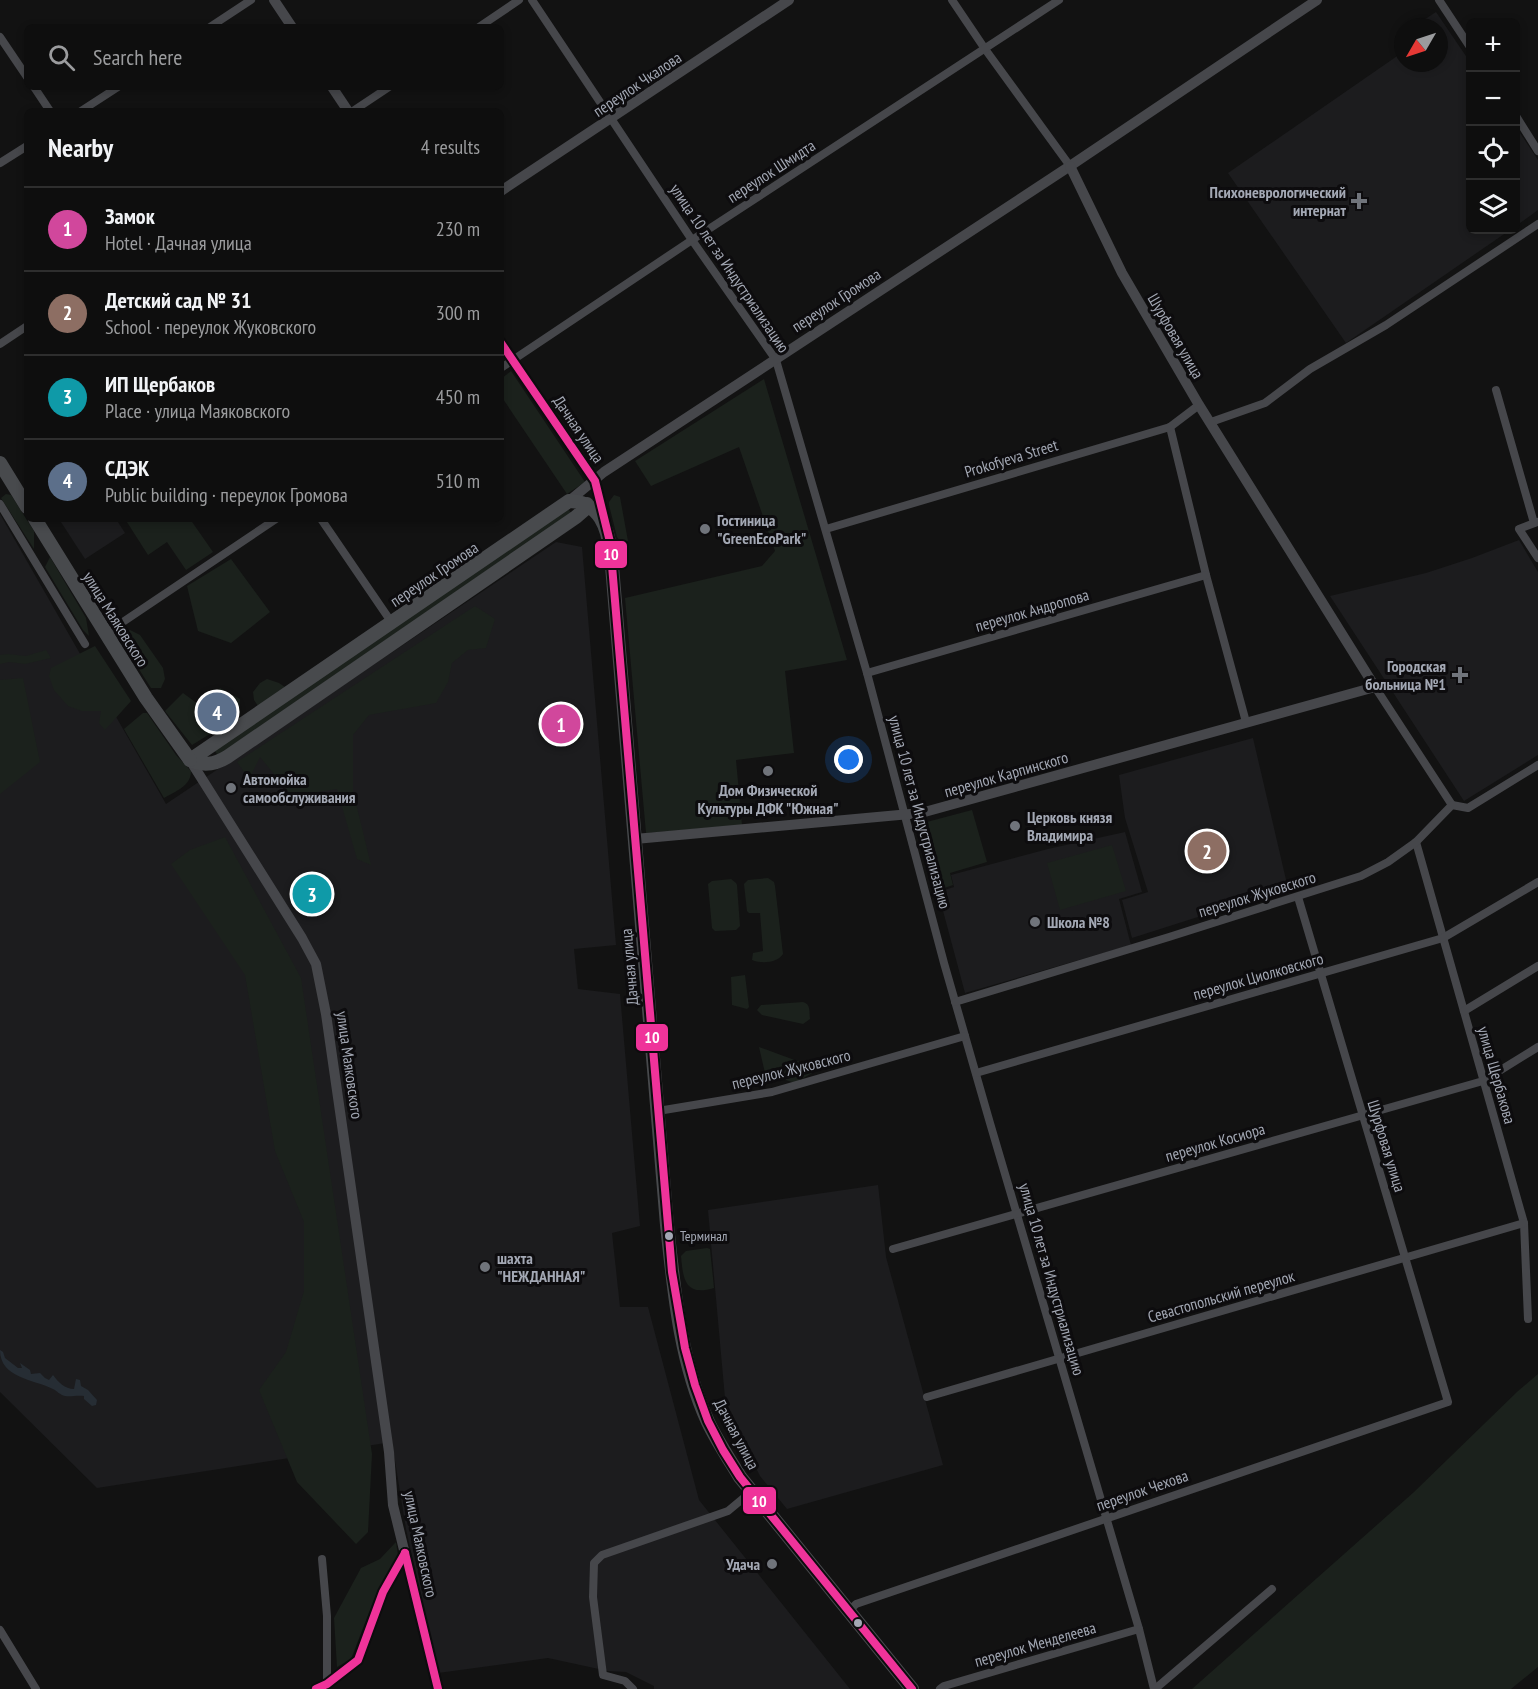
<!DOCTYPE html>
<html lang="en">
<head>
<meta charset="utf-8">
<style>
  body { margin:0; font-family:"PT Sans Narrow",sans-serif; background:#171717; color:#f1f3f6 }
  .controls { position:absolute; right:18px; top:18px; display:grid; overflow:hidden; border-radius:9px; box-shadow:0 3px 9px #0003 }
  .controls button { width:54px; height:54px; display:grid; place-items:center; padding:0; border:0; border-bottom:2px solid #2e2e2e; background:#0e0e0e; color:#f1f3f6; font:30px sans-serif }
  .compass { position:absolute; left:1394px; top:18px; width:54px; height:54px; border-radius:50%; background:#0e0e0e; box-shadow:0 3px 9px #0003; rotate:231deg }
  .you { position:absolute; left:849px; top:760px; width:21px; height:21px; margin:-15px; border:4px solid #fff; border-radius:50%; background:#1a73e8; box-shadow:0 0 0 9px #1a73e833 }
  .badge { display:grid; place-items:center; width:39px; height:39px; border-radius:50%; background:#70747b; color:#fff; font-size:20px; font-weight:700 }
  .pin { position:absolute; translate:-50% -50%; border:3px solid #fff; box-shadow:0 2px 6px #0006 }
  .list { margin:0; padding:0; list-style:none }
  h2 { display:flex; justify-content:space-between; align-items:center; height:78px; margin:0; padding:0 24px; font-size:26px }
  h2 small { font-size:20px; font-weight:400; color:#9b9c9e }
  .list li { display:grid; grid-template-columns:39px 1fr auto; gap:18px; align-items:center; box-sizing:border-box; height:84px; padding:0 24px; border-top:2px solid #2e2e2e }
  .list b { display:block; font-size:22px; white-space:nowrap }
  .list p { margin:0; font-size:20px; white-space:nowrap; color:#9b9c9e }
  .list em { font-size:20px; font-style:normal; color:#9b9c9e }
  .icon { flex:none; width:33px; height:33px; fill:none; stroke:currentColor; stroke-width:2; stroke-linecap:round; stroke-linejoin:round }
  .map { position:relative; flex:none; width:1538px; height:1689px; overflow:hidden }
  .search { position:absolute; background:#0e0e0e; box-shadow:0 3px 9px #0003; left:24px; top:24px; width:480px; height:66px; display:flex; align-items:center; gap:15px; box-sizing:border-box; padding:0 21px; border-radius:9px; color:#9b9c9e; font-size:22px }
  .panel { position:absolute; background:#0e0e0e; box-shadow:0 3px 9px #0003; left:24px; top:108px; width:480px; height:414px; border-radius:9px }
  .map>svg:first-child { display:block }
  .built { fill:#1c1c1e }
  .green { fill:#1b211c }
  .water { fill:#262d34 }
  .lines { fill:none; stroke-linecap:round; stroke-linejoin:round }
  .minor { stroke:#46474b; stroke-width:8 }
  .tertiary { stroke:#46474b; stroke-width:10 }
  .primary { stroke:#484a4d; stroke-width:14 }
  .bus-1-casing { stroke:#0d0c0e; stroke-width:12 }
  .bus-1 { stroke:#ef339a; stroke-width:8 }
  .poi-dot { fill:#70747b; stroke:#0d0c0e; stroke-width:2 }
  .bus-dot { fill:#a3a8b4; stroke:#0d0c0e; stroke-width:2 }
  .labels { text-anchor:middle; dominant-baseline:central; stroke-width:6; stroke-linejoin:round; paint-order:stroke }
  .bus-label { font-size:14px; fill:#a3a8b4; stroke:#0d0c0e; text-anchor:start }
  .street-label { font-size:16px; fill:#a3a8b4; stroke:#0d0c0e }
  .poi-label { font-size:16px; font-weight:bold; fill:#a3a8b4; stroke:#0d0c0e; text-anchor:start }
  .line-badge { stroke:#0d0c0e; stroke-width:2 }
  .badge-label { font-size:16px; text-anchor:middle; font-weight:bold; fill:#fff }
</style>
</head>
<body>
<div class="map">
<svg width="1538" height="1689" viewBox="0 0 1538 1689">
  <rect width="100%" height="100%" fill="#121212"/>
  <!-- built -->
  <g class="built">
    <path d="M1436,12L1470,62V230H1510L1346,343L1228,173L1403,52V63H1439V27H1413Z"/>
    <path d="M1516,127L1538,160V210L1516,226Z"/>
    <path d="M0,514L166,804L556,542L582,547L616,945L574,949L578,989L620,994L640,1226L612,1233L620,1307H648L699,1500L850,1689H654V1686L626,1672L608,1671L548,1658L438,1673L406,1529L392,1442L97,1488L0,1392Z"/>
    <path d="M59,519H116L125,533L85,559Z"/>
    <path d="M1519,540L1538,572V755L1464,801L1330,596L1426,573L1472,558Z"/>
    <path d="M1253,738L1287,884L1248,901L1132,938L1122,900L1148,892L1125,818L1119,775Z"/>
    <path d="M1125,832L1142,892L1119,899L1131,945L965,993L938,892L954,887L951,875L1048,849Z"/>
    <path d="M878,1185L886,1257L943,1465L787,1509L760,1476L726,1409L708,1210Z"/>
  </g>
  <!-- green -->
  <g class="green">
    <path d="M511,371L585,482L567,494L501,396V379Z"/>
    <path d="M764,379L847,660L785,671L794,753L736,760L742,825L646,833L625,598L762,566L775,551L739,447L651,486L635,461Z"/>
    <path d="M6,494L11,495L34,531V549L1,498Z"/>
    <path d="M614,495L620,497L628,541C622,543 620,541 617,537L609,505V502Z"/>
    <path d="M567,507L571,513L218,755L213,749Z"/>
    <path d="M125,519H190L213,552L186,570L167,542L148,555Z"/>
    <path d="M50,557L86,618L89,636L83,630L45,567Z"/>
    <path d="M231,559L270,612L231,643L198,631L187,586Z"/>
    <path d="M475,606L495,619L486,648L468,650L452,663L448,682L436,703L369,715L353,735V791L371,865L357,859L337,789L292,796L260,757L249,779L237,762Z"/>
    <path d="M130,630L140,635L163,668L165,679L161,688H151L119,638L125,632Z"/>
    <path d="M95,646L131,701L105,730L99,723L101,711H82L68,706L54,690L49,676L51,668Z"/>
    <path d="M46,650L51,658L25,664L9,662L0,664V655L8,654L26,656Z"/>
    <path d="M23,678L40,762L0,794V680Z"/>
    <path d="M267,679L279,683L285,687L258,706L254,700L253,692L260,683Z"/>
    <path d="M220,688L240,699L239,716L192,745L165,711L183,693L202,707Z"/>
    <path d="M143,713H147L176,755L191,771C191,786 176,791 164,798L124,729Z"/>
    <path d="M972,810L987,862L950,873L953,885L941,889L923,823Z"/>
    <path d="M225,837L301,978L372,1454L368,1532L356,1544L297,1482L259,1390L286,1352L304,1291V1222L275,1151L245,975L171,864L190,850Z"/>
    <path d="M1112,845L1126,891L1060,910L1047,863Z"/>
    <path d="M768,878L774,882L775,886L783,954C777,963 762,964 752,960L753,953L763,951L760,913H749L747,911L744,884L748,880Z"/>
    <path d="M731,879L736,883L737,885L740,926L736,930L715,931L712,928L708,884L712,881Z"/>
    <path d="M745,975L749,1007L747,1009L732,1005L731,977Z"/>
    <path d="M803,1002C811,1004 809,1012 810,1019L803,1024L762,1015L757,1010L761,1005Z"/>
    <path d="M759,1047L819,1069L795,1083L765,1073Z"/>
    <path d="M707,1248L710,1249L714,1288C685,1297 683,1279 681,1256L686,1251Z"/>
    <path d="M1538,1374V1667L1511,1689H1192L1414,1492L1518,1391Z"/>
    <path d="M396,1542L398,1555L377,1592L351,1659L337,1667L334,1618L361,1568L380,1559Z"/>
  </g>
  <!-- water -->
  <path class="water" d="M0,1350L3,1352L5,1358L18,1368H22L20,1363L30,1370L31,1374L40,1373L45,1378L49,1380L53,1375C58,1382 65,1389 74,1389L76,1379L80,1380L81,1386L88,1390L97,1400L96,1405L92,1406L84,1399V1396C77,1395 71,1397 65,1396C60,1395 57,1391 53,1389C33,1379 0,1378 0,1350Z"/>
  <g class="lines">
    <!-- minor -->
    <g class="minor">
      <path d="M532,0L692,240L776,360L867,673L944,963L990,1123L1139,1629L1154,1689"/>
      <path d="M952,0L985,49L1070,166"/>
      <path d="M1439,0L1470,47"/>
      <path d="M210,27L251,0"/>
      <path d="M479,27L519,0"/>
      <path d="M0,37L27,77"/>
      <path d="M34,87L50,111"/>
      <path d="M81,111L118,87"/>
      <path d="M353,111L389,87"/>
      <path d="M1516,116L1538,151"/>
      <path d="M0,163L27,146"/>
      <path d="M0,344L27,326"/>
      <path d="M501,368L692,240L1059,0"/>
      <path d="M1496,390L1534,523"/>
      <path d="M1211,422L1265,403L1310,369L1386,325L1538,224"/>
      <path d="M1170,427L1206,575L1246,722"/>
      <path d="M0,504L85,644"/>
      <path d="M321,519L392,623"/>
      <path d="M1537,522L1519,529L1538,558"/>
      <path d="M826,529L1170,427L1199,405"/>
      <path d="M105,634L276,519"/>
      <path d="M867,673L1206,575"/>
      <path d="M1375,687L1452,805"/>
      <path d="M1416,842L1524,1223L1528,1319"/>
      <path d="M955,1002L1169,937L1361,876L1388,862L1416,842L1452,805L1468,808L1538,765"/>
      <path d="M1464,1011L1538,966"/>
      <path d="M976,1073L1443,938L1538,882"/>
      <path d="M658,1111L772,1092L965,1036"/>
      <path d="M893,1249L1483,1081L1538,1047"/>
      <path d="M927,1397L1524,1223"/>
      <path d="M322,1559L327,1616V1684"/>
      <path d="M849,1611L856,1604L1448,1402L1298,897"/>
      <path d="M0,1630L36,1689"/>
      <path d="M633,1689L625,1681L603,1675L593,1597L594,1563L602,1555L728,1511L746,1496"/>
      <path d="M940,1689L944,1686L1139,1629"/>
      <path d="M1155,1689L1272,1589"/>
    </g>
    <!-- tertiary -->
    <g class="tertiary">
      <path d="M274,0L292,27"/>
      <path d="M332,87L348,111"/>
      <path d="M501,191L789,0"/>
      <path d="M501,343L595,481L605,523"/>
      <path d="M569,501L604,472L1070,166L1317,0"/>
      <path d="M190,760L302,938L316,964L326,1014L389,1452L393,1505L438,1689"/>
      <path d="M635,839L921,813L1375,687L1199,405L1122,273L1070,166"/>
      <path d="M316,1689L327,1684L358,1660L383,1592L405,1553"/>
    </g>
    <!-- primary -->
    <g class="primary">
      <path d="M0,463L27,507"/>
      <path d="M587,504L584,510L576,517L227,757C214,765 203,766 190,760L569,501C600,502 608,528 611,554L667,1225C674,1290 680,1361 708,1422C717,1441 729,1459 740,1477L912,1689"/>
      <path d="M35,519L146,698L190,760"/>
    </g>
    <defs>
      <g id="bus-1">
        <path d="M501,343L595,481L610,542L672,1272L685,1348L695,1385L708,1421L723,1450L740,1477L912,1689"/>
        <path d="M405,1553L438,1689"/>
        <path d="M316,1689L327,1684L358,1660L383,1592L405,1553"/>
      </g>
    </defs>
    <!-- bus-1 casing -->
    <use href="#bus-1" class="bus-1-casing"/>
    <!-- bus-1 -->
    <use href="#bus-1" class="bus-1"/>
  </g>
  <!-- markers -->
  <g class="poi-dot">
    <path d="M1356 192h6v6h6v6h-6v6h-6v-6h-6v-6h6z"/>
    <circle cx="705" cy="529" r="6"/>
    <path d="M1457 666h6v6h6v6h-6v6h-6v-6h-6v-6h6z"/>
    <circle cx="768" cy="771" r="6"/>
    <circle cx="231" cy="788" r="6"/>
    <circle cx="1015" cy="826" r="6"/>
    <circle cx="1035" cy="922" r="6"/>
    <circle cx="485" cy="1267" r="6"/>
    <circle cx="772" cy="1564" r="6"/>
  </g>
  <g class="bus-dot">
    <circle cx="669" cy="1236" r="5"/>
    <circle cx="858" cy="1623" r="5"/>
  </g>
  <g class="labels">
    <!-- bus labels -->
    <g class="bus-label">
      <text x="680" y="1236">Терминал</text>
    </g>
    <!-- street labels -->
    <g class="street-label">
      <text transform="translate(637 84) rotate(-34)">переулок Чкалова</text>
      <text transform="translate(771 171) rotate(-33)">переулок Шмидта</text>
      <text transform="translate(730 268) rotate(56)">улица 10 лет за Индустриализацию</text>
      <text transform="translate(836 300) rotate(-33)">переулок Громова</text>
      <text transform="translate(1176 336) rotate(60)">Шурфовая улица</text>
      <text transform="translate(579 429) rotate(56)">Дачная улица</text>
      <text transform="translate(1011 458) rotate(-17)">Prokofyeva Street</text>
      <text transform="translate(434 574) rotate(-34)">переулок Громова</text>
      <text transform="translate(1032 610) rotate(-16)">переулок Андропова</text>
      <text transform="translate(116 619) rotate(58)">улица Маяковского</text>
      <text transform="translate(1006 774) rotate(-16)">переулок Карпинского</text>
      <text transform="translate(920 812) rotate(75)">улица 10 лет за Индустриализацию</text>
      <text transform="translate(1257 894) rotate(-17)">переулок Жуковского</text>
      <text transform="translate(629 967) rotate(-95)">Дачная улица</text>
      <text transform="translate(1258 976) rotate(-16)">переулок Циолковского</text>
      <text transform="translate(350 1065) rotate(82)">улица Маяковского</text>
      <text transform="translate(791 1069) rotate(-14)">переулок Жуковского</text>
      <text transform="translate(1497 1075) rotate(74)">улица Щербакова</text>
      <text transform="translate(1215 1142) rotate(-16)">переулок Косиора</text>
      <text transform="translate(1387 1146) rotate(73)">Шурфовая улица</text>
      <text transform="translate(1052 1279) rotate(74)">улица 10 лет за Индустриализацию</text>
      <text transform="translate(1221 1296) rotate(-16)">Севастопольский переулок</text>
      <text transform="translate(737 1434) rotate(62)">Дачная улица</text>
      <text transform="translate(1142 1490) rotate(-19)">переулок Чехова</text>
      <text transform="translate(421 1544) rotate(78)">улица Маяковского</text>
      <text transform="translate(1035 1644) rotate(-16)">переулок Менделеева</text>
    </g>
    <!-- poi labels -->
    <g class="poi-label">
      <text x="1346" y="192" text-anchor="end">Психоневрологический<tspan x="1346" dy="18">интернат</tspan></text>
      <text x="717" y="520">Гостиница<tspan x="717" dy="18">"GreenEcoPark"</tspan></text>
      <text x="1446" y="666" text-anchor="end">Городская<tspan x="1446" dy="18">больница №1</tspan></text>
      <text x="243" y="779">Автомойка<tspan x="243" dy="18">самообслуживания</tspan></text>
      <text x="768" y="790" text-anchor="middle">Дом Физической<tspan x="768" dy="18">Культуры ДФК "Южная"</tspan></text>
      <text x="1027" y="817">Церковь князя<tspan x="1027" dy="18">Владимира</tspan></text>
      <text x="1047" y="922">Школа №8</text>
      <text x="497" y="1258">шахта<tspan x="497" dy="18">"НЕЖДАННАЯ"</tspan></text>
      <text x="760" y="1564" text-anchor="end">Удача</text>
    </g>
  </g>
  <g class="line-badge">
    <rect x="594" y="540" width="34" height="29" rx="6" fill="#ef339a"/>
    <rect x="635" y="1023" width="34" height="29" rx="6" fill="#ef339a"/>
    <rect x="742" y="1486" width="35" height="29" rx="6" fill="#ef339a"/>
  </g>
  <g class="badge-label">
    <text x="611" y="560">10</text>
    <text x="652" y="1043">10</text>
    <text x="759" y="1507">10</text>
  </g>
</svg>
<div class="controls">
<button>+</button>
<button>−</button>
<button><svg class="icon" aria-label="locate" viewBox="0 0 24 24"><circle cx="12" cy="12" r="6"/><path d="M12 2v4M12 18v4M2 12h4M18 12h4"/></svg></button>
<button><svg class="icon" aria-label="layers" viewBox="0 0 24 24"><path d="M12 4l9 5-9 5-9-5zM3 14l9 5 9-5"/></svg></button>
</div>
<svg class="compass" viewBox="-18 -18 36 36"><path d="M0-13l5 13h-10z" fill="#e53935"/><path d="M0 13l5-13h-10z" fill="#9b9c9e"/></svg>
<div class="you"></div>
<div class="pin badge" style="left:561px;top:724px;background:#d1479c">1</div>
<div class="pin badge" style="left:1207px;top:851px;background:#8d6e63">2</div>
<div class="pin badge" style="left:312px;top:894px;background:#0f9aa8">3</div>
<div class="pin badge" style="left:217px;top:712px;background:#5c6f8a">4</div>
<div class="search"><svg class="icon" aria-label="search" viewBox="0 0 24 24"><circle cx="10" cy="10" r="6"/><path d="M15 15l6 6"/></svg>Search here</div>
<section class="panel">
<h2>Nearby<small>4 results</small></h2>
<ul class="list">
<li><span class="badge" style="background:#d1479c">1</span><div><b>Замок</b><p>Hotel · Дачная улица</p></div><em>230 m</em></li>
<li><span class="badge" style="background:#8d6e63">2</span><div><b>Детский сад № 31</b><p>School · переулок Жуковского</p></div><em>300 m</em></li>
<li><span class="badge" style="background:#0f9aa8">3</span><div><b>ИП Щербаков</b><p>Place · улица Маяковского</p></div><em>450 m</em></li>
<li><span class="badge" style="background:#5c6f8a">4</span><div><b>СДЭК</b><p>Public building · переулок Громова</p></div><em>510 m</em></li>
</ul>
</section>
</div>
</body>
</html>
